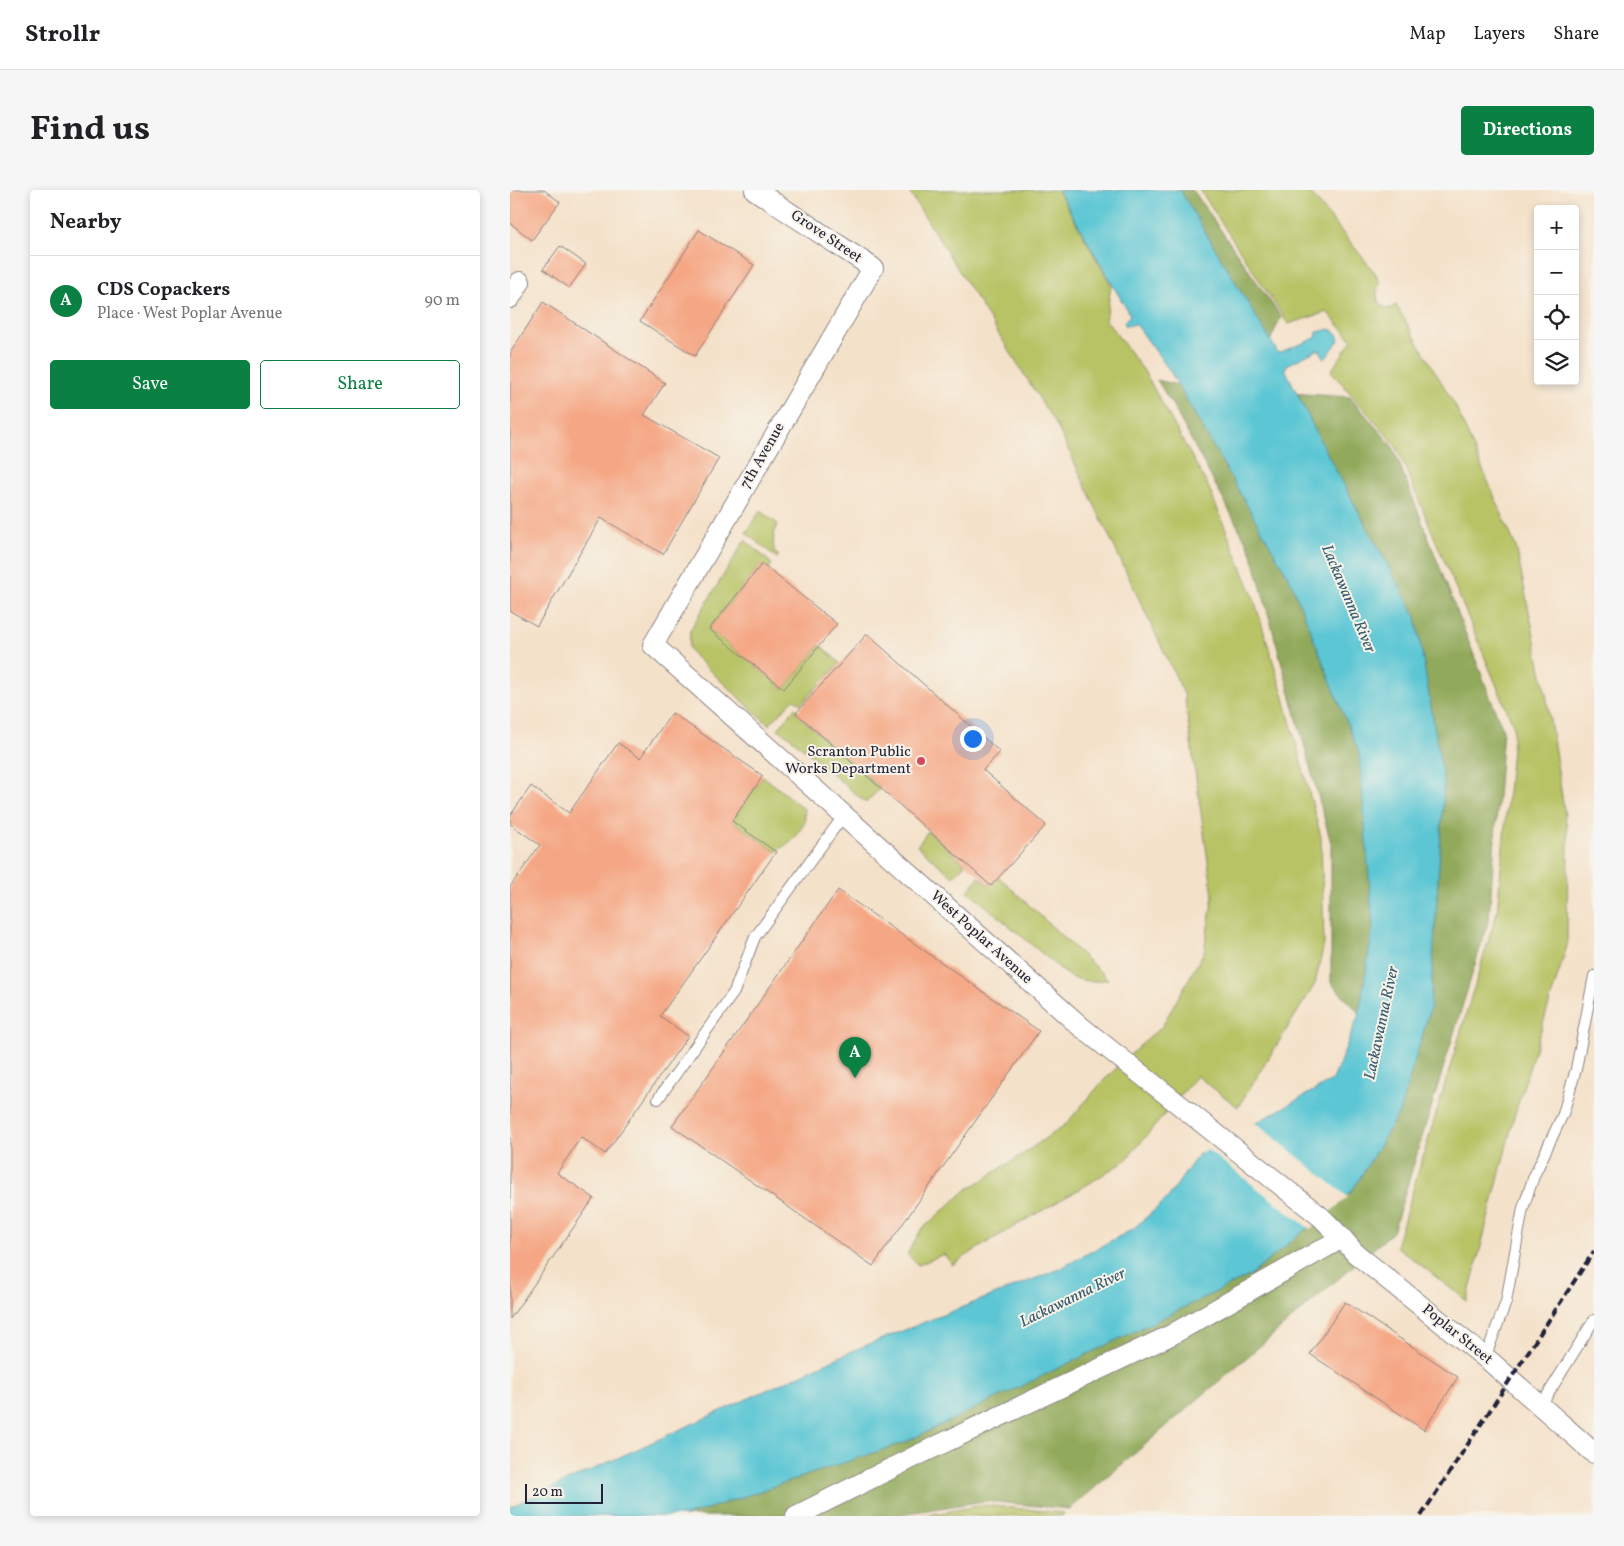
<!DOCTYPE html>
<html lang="en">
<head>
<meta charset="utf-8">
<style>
  body { margin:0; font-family:Vollkorn,serif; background:#f6f6f6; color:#202124 }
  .controls { position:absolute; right:15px; top:15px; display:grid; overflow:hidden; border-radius:5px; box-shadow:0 2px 8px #0003 }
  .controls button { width:45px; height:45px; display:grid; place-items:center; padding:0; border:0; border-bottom:1px solid #e0e0e0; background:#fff; color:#202124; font:25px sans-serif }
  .scale { position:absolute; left:15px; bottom:12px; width:78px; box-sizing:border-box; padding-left:5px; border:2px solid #22223b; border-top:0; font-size:14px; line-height:18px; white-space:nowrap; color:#22223b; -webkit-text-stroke:4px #f7f3e8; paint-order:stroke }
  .you { position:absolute; left:462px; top:548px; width:18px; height:18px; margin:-12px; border:4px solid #fff; border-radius:50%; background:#1a73e8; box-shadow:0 0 0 8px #1a73e833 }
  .badge { display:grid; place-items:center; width:32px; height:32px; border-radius:50%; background:#0b8043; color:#fff; font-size:16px; font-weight:700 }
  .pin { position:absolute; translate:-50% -41px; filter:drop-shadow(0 1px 2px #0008) }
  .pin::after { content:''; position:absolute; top:26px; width:18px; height:15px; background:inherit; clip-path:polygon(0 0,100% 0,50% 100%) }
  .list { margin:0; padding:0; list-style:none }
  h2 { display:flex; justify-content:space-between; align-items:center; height:65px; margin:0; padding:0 20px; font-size:21px }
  h2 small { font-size:16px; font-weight:400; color:#757577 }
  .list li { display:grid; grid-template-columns:32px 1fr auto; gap:15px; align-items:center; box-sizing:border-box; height:90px; padding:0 20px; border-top:1px solid #e0e0e0 }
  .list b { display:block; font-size:19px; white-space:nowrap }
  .list p { margin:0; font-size:16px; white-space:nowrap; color:#757577 }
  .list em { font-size:16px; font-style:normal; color:#757577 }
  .actions { display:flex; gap:10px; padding:15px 20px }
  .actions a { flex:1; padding:11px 0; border:1px solid #0b8043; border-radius:5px; text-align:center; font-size:18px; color:#0b8043 }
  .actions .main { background:#0b8043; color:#fff }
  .icon { flex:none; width:28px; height:28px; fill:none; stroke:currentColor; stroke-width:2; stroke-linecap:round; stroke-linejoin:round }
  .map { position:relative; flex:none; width:1084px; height:1326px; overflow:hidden; border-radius:5px }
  header { display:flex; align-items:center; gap:30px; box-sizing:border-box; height:70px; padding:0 25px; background:#fff; border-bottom:1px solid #e0e0e0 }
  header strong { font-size:24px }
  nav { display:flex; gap:28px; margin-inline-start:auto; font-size:18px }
  .intro { display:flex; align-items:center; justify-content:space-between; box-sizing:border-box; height:120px; padding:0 30px }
  h1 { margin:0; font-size:35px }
  .button { padding:12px 22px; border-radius:5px; background:#0b8043; color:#fff; font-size:18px; font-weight:700 }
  main { display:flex; gap:30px; padding:0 30px }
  aside { flex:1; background:#fff; border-radius:5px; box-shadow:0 2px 8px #0003 }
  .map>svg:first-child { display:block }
  .green { fill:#b7c365; stroke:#6c7250 }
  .forest { fill:#91a95a; stroke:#5a664a }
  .water { fill:#5bc6d4; stroke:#3e7488 }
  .pier { fill:#f4e1c9 }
  .building { fill:#f5a785 }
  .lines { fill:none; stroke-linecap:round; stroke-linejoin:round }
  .lane-casing { stroke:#8b8282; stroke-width:12 }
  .street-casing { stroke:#8b8282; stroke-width:22 }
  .lane { stroke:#fff; stroke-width:10 }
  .street { stroke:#fff; stroke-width:20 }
  .rail { stroke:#22223b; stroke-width:4; stroke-dasharray:8 4; stroke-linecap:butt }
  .poi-dot { fill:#d1495b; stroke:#f7f3e8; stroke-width:2 }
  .labels { text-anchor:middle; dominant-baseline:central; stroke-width:4; stroke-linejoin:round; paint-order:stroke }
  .street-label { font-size:15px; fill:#22223b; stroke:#f7f3e8 }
  .poi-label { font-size:15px; fill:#22223b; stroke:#f7f3e8; text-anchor:end }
  .water-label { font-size:16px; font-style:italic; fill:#365b71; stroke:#f7f3e8 }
</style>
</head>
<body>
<header>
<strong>Strollr</strong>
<nav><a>Map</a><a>Layers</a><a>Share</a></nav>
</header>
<div class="intro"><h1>Find us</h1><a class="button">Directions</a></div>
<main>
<aside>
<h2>Nearby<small></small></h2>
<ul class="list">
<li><span class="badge">A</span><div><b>CDS Copackers</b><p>Place · West Poplar Avenue</p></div><em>90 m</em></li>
</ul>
<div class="actions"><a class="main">Save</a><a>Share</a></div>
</aside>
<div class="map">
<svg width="1084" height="1326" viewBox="0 0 1084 1326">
  <rect width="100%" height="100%" fill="#f7f3e8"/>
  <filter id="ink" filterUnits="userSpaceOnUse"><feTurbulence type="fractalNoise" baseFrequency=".02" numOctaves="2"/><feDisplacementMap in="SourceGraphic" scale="10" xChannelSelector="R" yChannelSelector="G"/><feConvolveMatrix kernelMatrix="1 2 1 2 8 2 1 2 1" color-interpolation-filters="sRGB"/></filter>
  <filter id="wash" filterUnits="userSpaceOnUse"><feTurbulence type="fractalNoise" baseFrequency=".0096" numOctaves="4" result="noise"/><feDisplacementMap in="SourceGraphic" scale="20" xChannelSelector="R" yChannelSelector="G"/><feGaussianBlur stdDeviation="1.12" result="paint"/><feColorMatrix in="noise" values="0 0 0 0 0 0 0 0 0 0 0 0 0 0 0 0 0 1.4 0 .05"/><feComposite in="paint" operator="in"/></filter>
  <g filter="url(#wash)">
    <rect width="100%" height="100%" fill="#f4e1c9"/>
    <!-- green -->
    <g class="green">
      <path d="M398,0H548L601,95L596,130L634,181L698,296L743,406L773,504L811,647L814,754L805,794L728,917L687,886L616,970L575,996L481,1050L442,1075L434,1064L408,1075L397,1064L411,1040L455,1001L510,966L556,934L593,891L639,847L651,838L694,762L703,706L674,504L548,238Z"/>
      <path d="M690,0H798L866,84L870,94C864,104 867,116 879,119L886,115L946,217L1006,357L1037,510L1058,645L1057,756L1004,927L957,1111L886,1056L987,722L1004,537L886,256L821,181L842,150L817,122L778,134Z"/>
      <path d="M250,321L268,334C263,343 263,350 264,361L269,366L267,368L236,343Z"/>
      <path d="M235,350L262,374L258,379L252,374L199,439L274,499L310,455L330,473L291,514L284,509L259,535L185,467L179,458L180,440Z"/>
      <path d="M285,518L288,521L286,523L370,598L356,613L280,547L268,539Z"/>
      <path d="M253,586L294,619L295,632L285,648L266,662L222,631Z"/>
      <path d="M418,641L455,674L443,687L407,656Z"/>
      <path d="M469,687L480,696L489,687L598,789C584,793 574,791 560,787L458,701Z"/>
      <path d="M474,1315L554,1323L552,1326H412Z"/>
    </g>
    <!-- forest -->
    <g class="forest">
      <path d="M667,0H683L771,127L759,153Z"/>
      <path d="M647,190L672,196L840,207L883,257L993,540L979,729L883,1042L560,1319L474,1311L380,1326H175L472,1190L878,853L821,793V653L741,361L663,216Z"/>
    </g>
    <!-- water -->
    <path class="water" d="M548,0H670L768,163L806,148L807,142L821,139L827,144L829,150L816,168H814L810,160H807L777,175L775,179L814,258L906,427L934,594L920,820L889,923L842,1001L741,1085L396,1252L176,1326H0V1317L349,1158L547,1080L623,1039L657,1009L688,965L823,890L849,824L863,737L849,563L781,392L660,181L626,134L616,136L614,132L620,125Z"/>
    <!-- pier -->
    <path class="pier" d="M743,931L838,1007L800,1039L695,958Z"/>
    <g id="blocks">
      <!-- building -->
      <g class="building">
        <path d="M0,0H34L50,12L22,50L0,33Z"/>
        <path d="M189,40L244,75L185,166L130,131Z"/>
        <path d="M50,56L76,74L59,98L33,79Z"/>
        <path d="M33,112L155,193L134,225L209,268L153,364L91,328L27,436L0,421V163Z"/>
        <path d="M252,374L327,434L274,499L199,439Z"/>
        <path d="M357,444L490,562L473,580L536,635L481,696L286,523Z"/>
        <path d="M162,523L253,586L222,631L266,662L150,826L178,846L95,964L71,947L47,983L84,1008L0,1129V697L30,655L0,634V626L21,596L59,623L108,553L130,568Z"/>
        <path d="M328,700L529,841L363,1076L162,936Z"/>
        <path d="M835,1112L948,1187L914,1240L800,1164Z"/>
      </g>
    </g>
  </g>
  <g filter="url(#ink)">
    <use href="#blocks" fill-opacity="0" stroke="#8b8282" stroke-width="1"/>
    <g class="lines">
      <defs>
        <g id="lane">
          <path d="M148,909L224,802L245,747L334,625"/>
          <path d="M975,1168L996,1112L1013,1018L1024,986L1053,924L1066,879L1084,786"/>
          <path d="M1030,1217L1084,1130"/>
        </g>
        <g id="street">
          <path d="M245,0L363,78L143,455L570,836L811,1027L832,1048L845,1063L982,1173L1084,1263"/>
          <path d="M0,108L10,92"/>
          <path d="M286,1326L408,1265L661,1145L832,1048"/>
        </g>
      </defs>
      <!-- lane casing -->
      <use href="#lane" class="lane-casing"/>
      <!-- street casing -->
      <use href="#street" class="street-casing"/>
      <!-- lane -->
      <use href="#lane" class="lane"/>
      <!-- street -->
      <use href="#street" class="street"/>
      <!-- rail -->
      <path class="rail" d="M911,1326L1084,1061"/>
    </g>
  </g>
  <!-- markers -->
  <circle class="poi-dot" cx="411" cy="571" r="5"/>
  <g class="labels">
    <!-- street labels -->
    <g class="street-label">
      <text transform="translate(316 47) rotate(34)">Grove Street</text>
      <text transform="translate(253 266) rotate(-60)">7th Avenue</text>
      <text transform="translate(471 748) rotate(42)">West Poplar Avenue</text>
      <text transform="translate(947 1145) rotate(39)">Poplar Street</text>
    </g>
    <!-- poi labels -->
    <g class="poi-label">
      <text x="401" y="562">Scranton Public<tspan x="401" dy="17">Works Department</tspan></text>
    </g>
    <!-- water labels -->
    <g class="water-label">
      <text transform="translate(838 409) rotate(67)">Lackawanna River</text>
      <text transform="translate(872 833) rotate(-78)">Lackawanna River</text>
      <text transform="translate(563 1108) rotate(-26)">Lackawanna River</text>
    </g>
  </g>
</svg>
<div class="controls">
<button>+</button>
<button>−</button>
<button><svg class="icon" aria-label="locate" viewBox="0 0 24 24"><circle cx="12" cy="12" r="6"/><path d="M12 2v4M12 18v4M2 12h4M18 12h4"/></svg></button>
<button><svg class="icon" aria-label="layers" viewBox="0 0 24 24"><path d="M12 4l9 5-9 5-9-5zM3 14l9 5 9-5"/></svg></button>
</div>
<div class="scale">20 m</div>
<div class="you"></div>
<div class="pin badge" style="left:345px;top:888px">A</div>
</div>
</main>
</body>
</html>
